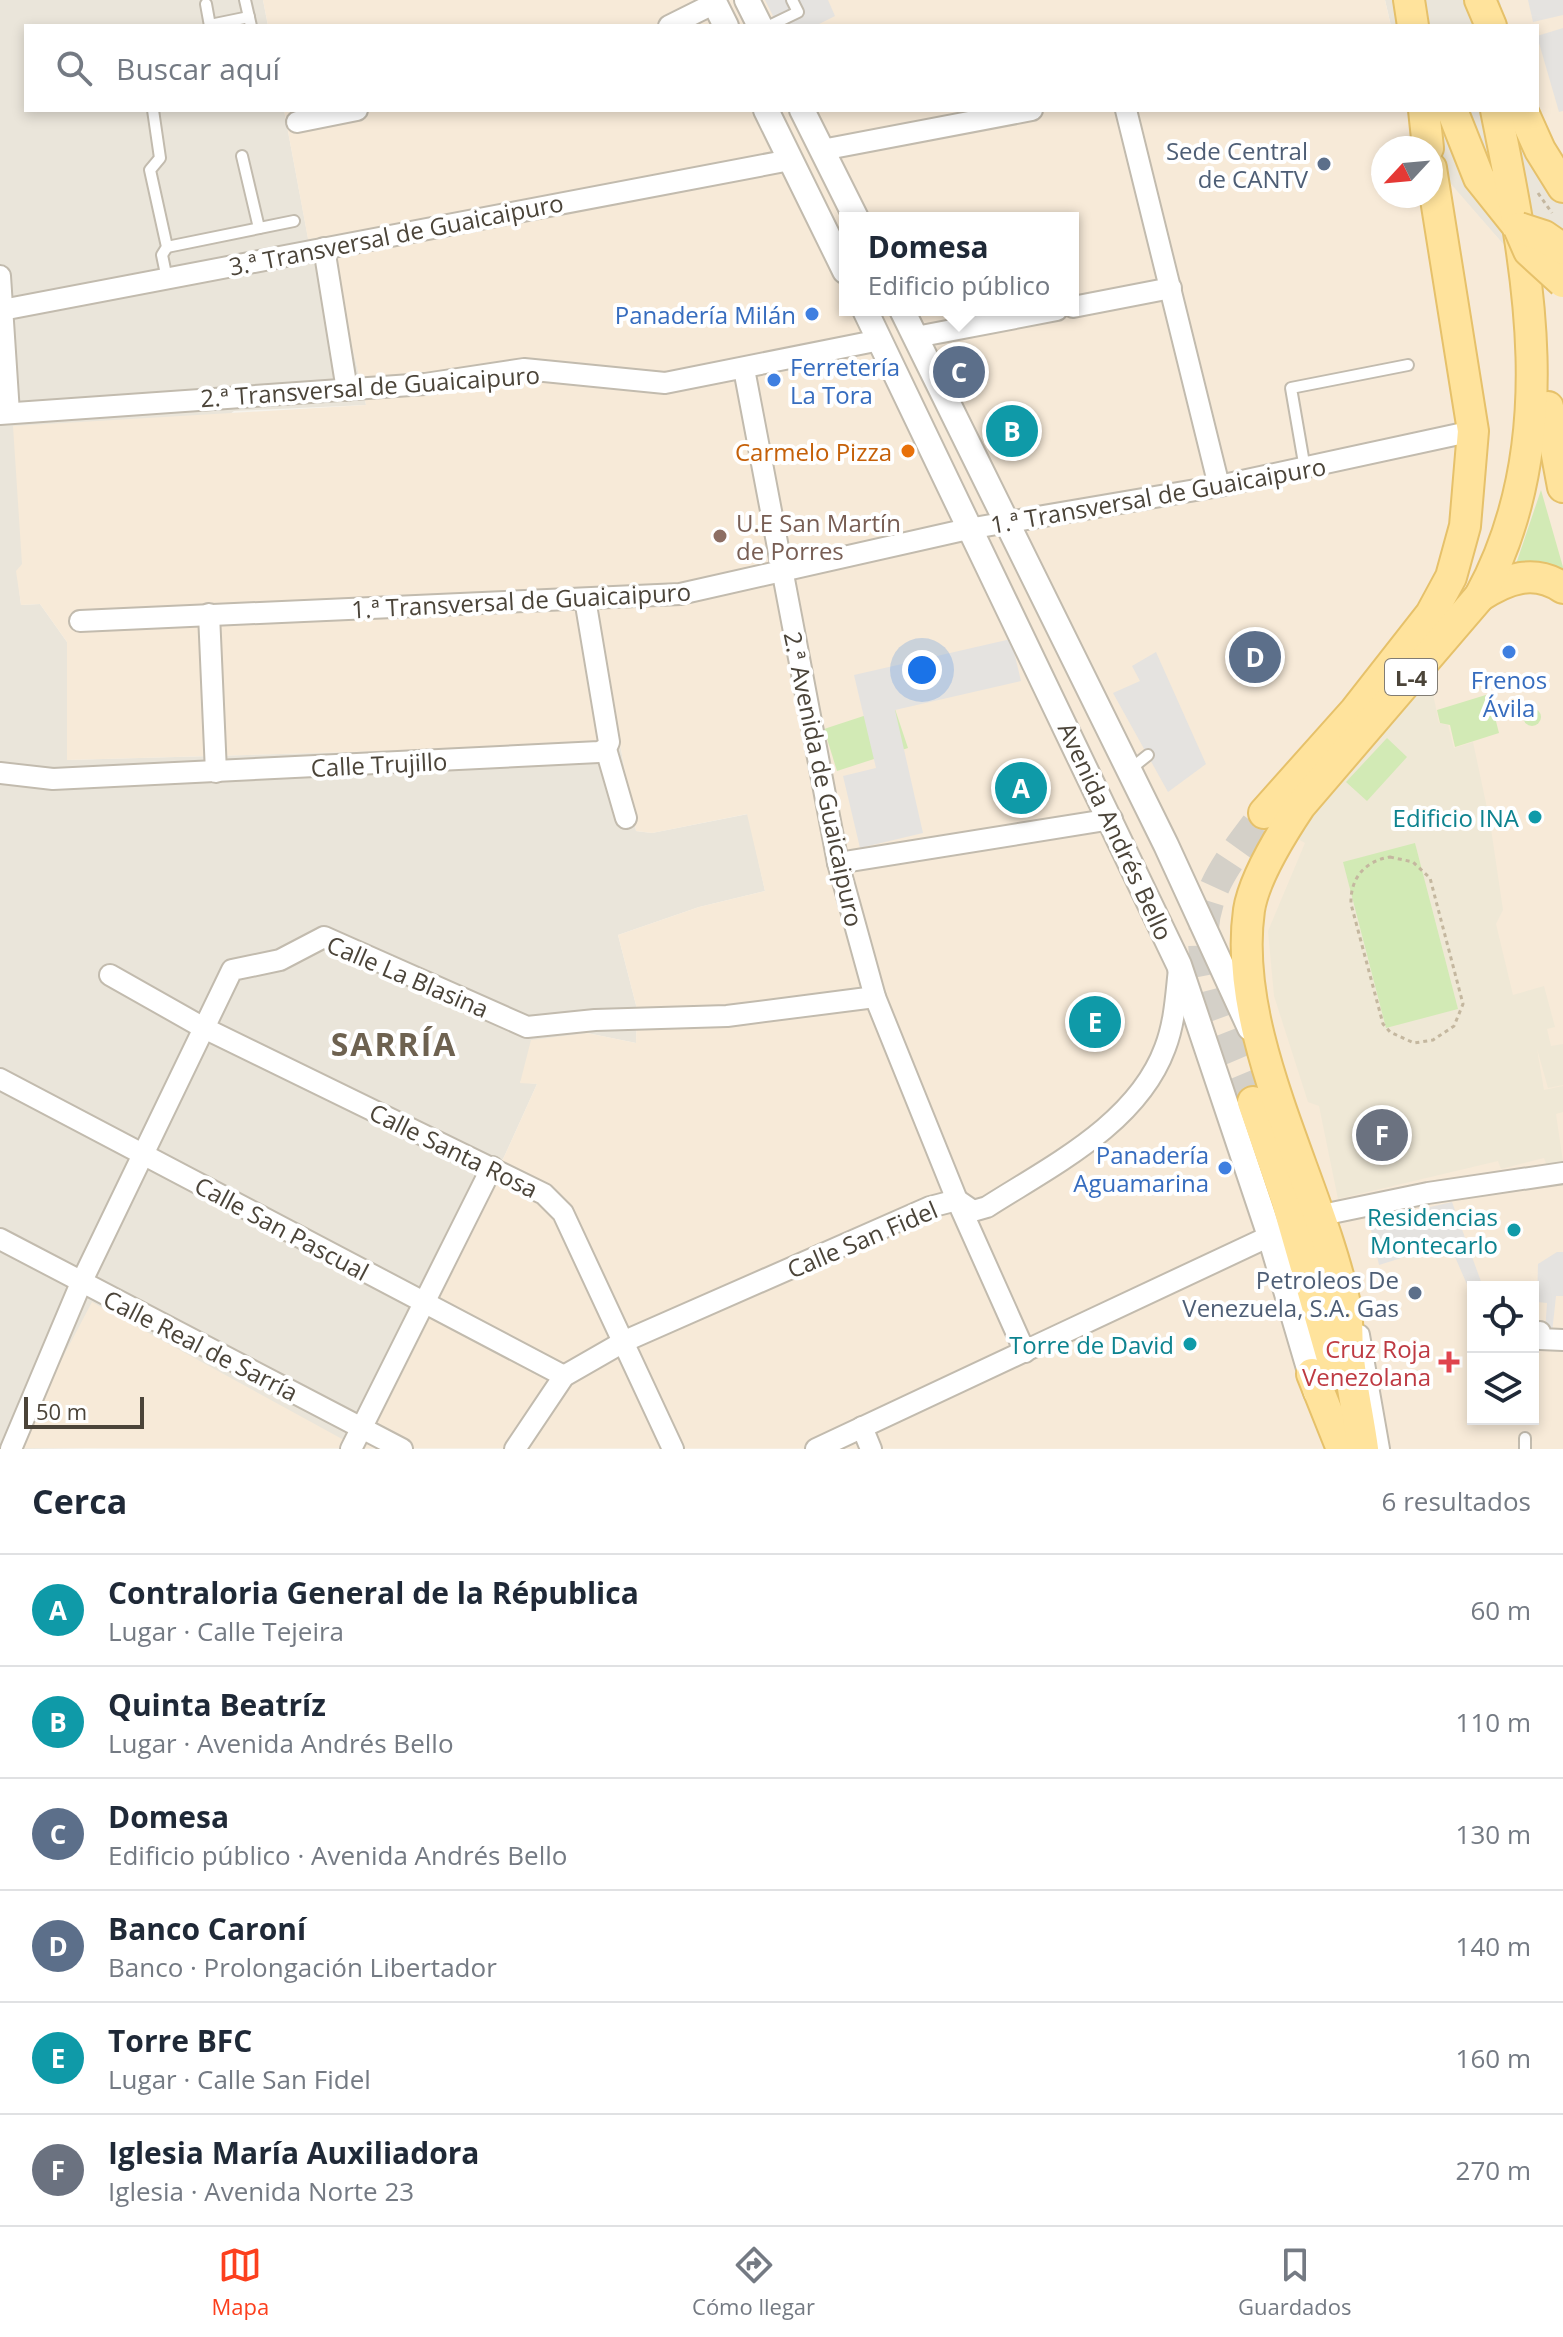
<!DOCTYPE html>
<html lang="es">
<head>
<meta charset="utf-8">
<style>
  body { margin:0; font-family:"Open Sans",sans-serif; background:#f6f6f7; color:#1f2937 }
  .controls { position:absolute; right:24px; bottom:24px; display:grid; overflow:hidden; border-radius:0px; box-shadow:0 4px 12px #0003 }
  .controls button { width:72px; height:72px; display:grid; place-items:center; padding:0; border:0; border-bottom:2px solid #e0e1e3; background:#fff; color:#1f2937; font:40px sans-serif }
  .compass { position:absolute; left:1371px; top:136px; width:72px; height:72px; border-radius:50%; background:#fff; box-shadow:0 4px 12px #0003; rotate:244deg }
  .scale { position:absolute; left:24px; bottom:20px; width:120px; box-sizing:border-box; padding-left:8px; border:4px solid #4b4439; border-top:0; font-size:22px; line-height:28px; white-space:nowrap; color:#4b4439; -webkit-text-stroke:6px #fff; paint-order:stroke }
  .you { position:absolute; left:922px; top:670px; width:28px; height:28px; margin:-20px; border:6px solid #fff; border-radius:50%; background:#1a73e8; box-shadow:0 0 0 12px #1a73e833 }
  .badge { display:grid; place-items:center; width:52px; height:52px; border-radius:50%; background:#fc3f1d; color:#fff; font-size:26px; font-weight:700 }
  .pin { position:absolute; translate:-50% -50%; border:4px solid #fff; box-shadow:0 2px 8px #0006 }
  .popup { position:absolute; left:839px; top:212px; width:240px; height:104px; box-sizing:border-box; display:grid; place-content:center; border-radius:0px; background:#fff; filter:drop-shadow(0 2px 6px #0005); font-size:26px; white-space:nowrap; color:#747a83 }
  .popup b { font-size:30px; color:#1f2937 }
  .popup::after { content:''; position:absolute; left:50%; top:100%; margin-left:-16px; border:16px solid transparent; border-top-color:#fff }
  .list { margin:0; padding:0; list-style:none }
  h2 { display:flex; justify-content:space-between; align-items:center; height:104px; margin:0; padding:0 32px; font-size:34px }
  h2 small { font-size:26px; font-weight:400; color:#747a83 }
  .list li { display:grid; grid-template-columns:52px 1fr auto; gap:24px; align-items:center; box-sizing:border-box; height:112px; padding:0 32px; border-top:2px solid #e0e1e3 }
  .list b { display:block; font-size:30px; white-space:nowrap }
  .list p { margin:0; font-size:26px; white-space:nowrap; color:#747a83 }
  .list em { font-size:26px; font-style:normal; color:#747a83 }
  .icon { flex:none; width:44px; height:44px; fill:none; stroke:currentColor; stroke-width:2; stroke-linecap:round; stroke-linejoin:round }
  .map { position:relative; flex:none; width:1563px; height:1449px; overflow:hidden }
  .search { position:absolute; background:#fff; box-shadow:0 4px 12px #0003; left:24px; right:24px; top:24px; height:88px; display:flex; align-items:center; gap:20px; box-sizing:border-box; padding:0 28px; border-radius:0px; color:#747a83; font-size:30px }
  .sheet { height:776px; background:#fff }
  nav { display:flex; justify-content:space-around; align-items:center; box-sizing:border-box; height:112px; border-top:2px solid #e0e1e3; background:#fff; font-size:22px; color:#747a83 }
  nav a { display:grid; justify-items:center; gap:4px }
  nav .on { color:#fc3f1d }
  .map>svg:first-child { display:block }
  .residential { fill:#eae5da }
  .commercial { fill:#f7ead8; fill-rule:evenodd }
  .education { fill:#efe8d6 }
  .green { fill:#d2eab5 }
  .parking { fill:#e5e3e0 }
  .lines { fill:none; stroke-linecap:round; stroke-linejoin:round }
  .primary-tunnel { stroke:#d4d0c8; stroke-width:30; stroke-dasharray:30 15; stroke-linecap:butt }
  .service-casing { stroke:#c2bbae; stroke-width:14 }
  .minor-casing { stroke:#c2bbae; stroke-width:24 }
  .tertiary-casing { stroke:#c2bbae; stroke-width:28 }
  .primary-casing { stroke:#e6c16a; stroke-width:34 }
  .path { stroke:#c4b79f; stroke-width:3; stroke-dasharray:4 4; stroke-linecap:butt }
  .service { stroke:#fff; stroke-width:10 }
  .minor { stroke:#fff; stroke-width:20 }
  .tertiary { stroke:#fff; stroke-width:24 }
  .primary { stroke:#ffe39c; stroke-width:30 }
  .primary-bridge-casing { stroke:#e6c16a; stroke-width:34; stroke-linecap:butt }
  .primary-bridge { stroke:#ffe39c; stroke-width:30 }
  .service-dot { fill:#5c6f8a; stroke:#fff; stroke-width:3 }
  .shop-dot { fill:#3f7fe0; stroke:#fff; stroke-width:3 }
  .food-dot { fill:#e8710a; stroke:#fff; stroke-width:3 }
  .education-dot { fill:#8d6e63; stroke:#fff; stroke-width:3 }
  .culture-dot { fill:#0f9aa8; stroke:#fff; stroke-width:3 }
  .health-dot { fill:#e0444e; stroke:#fff; stroke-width:3 }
  .labels { text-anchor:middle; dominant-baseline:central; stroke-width:8; stroke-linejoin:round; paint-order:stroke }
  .shield { fill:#fff; stroke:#817c74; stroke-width:2 }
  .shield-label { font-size:22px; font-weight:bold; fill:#4b4439 }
  .service-label { font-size:24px; fill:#4e5e75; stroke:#fff; text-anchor:end }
  .street-label { font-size:24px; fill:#4b4439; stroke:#fff }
  .shop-label { font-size:24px; fill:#366cbe; stroke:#fff; text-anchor:end }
  .food-label { font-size:24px; fill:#c56008; stroke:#fff; text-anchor:end }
  .education-label { font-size:24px; fill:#785e54; stroke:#fff; text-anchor:start }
  .culture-label { font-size:24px; fill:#0d838f; stroke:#fff; text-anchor:end }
  .health-label { font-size:24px; fill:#be3a42; stroke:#fff; text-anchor:end }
  .district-label { font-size:32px; font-weight:bold; letter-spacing:2px; fill:#6e6250; stroke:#fff }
</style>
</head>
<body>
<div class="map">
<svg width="1563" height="1449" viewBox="0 0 1563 1449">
  <rect width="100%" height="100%" fill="#f6f3ec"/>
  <!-- residential -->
  <g class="residential">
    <path d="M0,0H263L268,26H26V110H284L308,238L326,236L366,405L234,411L17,571L21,605L40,604L67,642V760L459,749L619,739L636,831L652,833L748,814L765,891L699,907L618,935L637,1009L636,1043L587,1033L520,1082L537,1084L504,1157L456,1239L353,1445L0,1449Z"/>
    <path d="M1385,0H1500L1506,26H1391Z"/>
    <path d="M1408,110H1525L1563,175V293L1539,285L1414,143Z"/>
  </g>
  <!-- commercial -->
  <g class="commercial">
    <path d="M263,0H1385L1391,26H268Z"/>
    <path d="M1500,0H1563V175L1537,110V26H1506Z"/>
    <path d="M284,110H1408L1414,142L1419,148H1383V196H1431V161L1539,285L1563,293V1449L15,1448L92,1302L353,1445L456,1239L504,1157L537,1084L520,1083L531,1040L587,1033L636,1043L637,1009L618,935L699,907L765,891L747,814L652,833L636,831L619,739L459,749L67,760V642L40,604L21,605L16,571L22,564L13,426L366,405L326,237L308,239ZM845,218H1073V310H845ZM1473,1287H1533V1419H1473Z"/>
  </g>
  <!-- education -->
  <path class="education" d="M1430,679L1439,723L1448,725L1454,748L1473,742L1490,822L1503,910L1496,924L1513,995L1544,986L1555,1027L1547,1029L1551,1046L1563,1044V1085L1548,1088L1537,1049L1544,1090L1563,1086V1112L1556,1114L1563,1162L1547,1166L1544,1158L1501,1169L1498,1161L1338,1199L1319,1106L1308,1102L1274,996L1268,931L1305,843L1296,838L1299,830Z"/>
  <!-- green -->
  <g class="green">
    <path d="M1541,490L1563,567V572L1540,563L1516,564Z"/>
    <path d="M1489,694L1499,733L1455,747L1450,725L1440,723L1437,710Z"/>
    <path d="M894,706L908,748L837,771L824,729Z"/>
    <circle cx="1532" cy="717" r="9"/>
    <path d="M1387,738L1407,757L1367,801L1346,782Z"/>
    <path d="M1415,843L1458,1009L1386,1028L1343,862Z"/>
  </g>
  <!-- parking -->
  <g class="parking">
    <path d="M765,0H828L835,16L815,26H778Z"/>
    <path d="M1528,0H1563V15L1533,22Z"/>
    <path d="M1563,28V111L1559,112L1537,36Z"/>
    <path d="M1011,639L1021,681L895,710L923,833L860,848L843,776L876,768L854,675Z"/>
    <path d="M1156,652L1206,764L1168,792L1113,693L1140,681L1132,666Z"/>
    <path d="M1452,1202L1483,1287H1473L1472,1296L1449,1243L1379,1265L1369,1221Z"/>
    <path d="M1557,1252H1563V1296H1556L1552,1333L1545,1332L1547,1303L1537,1302L1538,1264Z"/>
  </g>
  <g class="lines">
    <!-- primary-tunnel -->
    <path class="primary-tunnel" d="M1253,1102C1229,1039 1188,970 1209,902C1219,869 1245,840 1264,813"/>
    <defs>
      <g id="service">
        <path d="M245,0L251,26"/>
        <path d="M206,4L210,26"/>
        <path d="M210,25L249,17"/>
        <path d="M769,26L798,12L792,0"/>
        <path d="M153,110L160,158L150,170L167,247L162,255L167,279"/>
        <path d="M242,156L259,228"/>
        <path d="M167,247L294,221"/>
        <path d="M1305,469L1291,388L1408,365"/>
        <path d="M1128,771L1148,755"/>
        <path d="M1525,1449V1438"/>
      </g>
      <g id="minor">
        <path d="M669,26L715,3"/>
        <path d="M1126,110L1219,486"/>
        <path d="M297,122L357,110"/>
        <path d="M822,150L1032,110"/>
        <path d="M324,248L347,390"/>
        <path d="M0,276L9,413"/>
        <path d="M1073,307L1171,288"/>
        <path d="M2,310L790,160"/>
        <path d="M916,337L1057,310"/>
        <path d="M744,369L838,863L875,997L957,1200L1025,1352"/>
        <path d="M0,414L425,384L524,369L665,383L880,340"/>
        <path d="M585,599L609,742L606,749L626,818"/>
        <path d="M209,614L216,772"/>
        <path d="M80,621L680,594L968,529L1219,486L1473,431"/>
        <path d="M0,773L53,779L599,752L606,749"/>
        <path d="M838,863L1112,819"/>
        <path d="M110,975L202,1027L544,1194L563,1213L673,1449"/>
        <path d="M0,1079L564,1376"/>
        <path d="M1322,1215L1428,1193L1563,1173"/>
        <path d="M0,1239L402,1449"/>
        <path d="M1540,1332V1339L1563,1340"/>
        <path d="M1359,1335L1379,1449"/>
        <path d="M862,1427L871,1449"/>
        <path d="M11,1449L81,1283L232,970L280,960L324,937L527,1027L595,1020L727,1016L875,997"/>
        <path d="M351,1449L492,1167"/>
        <path d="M515,1449L564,1376L625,1341L930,1207L957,1200L973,1211L987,1207C1051,1166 1137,1124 1165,1048C1175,1022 1176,995 1179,969"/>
        <path d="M816,1449L1270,1236"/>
      </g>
      <g id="tertiary">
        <path d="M713,0L726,26"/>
        <path d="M747,0L760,26"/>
        <path d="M766,110L845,271"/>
        <path d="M802,110L856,218"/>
        <path d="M865,310L1179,965L1270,1236L1316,1392"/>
        <path d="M902,310L1166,845L1250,1028"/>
      </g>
      <g id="primary">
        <path d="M1409,0L1413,26"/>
        <path d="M1480,0L1491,26"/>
        <path d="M1424,110L1428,148"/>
        <path d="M1452,110L1479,178L1519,228"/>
        <path d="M1522,110L1540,150L1563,187"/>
        <path d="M1548,407L1563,487"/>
        <path d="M1480,596C1506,579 1534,568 1563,588"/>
        <path d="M1264,813L1355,711L1431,614L1451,577L1465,526L1473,431L1431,168"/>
        <path d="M1253,1102L1287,1201L1336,1372"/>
        <path d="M1312,1374L1342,1449"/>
        <path d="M1363,1449C1359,1419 1352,1389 1349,1359C1346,1341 1349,1322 1345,1304C1319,1181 1231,1036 1249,910C1254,878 1282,833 1300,806L1480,596C1563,444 1529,272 1496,110"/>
      </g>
    </defs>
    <!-- service casing -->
    <use href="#service" class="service-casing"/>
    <!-- minor casing -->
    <use href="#minor" class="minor-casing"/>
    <!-- tertiary casing -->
    <use href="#tertiary" class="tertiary-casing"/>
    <!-- primary casing -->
    <use href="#primary" class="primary-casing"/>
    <!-- path -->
    <g class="path">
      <path d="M1538,193L1552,213"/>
      <path d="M1390,857L1413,862L1430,878L1463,1004L1454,1026L1433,1040L1414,1043L1390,1032L1383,1024L1351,904C1350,878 1365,861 1390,857Z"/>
    </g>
    <!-- service -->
    <use href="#service" class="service"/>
    <!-- minor -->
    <use href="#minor" class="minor"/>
    <!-- tertiary -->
    <use href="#tertiary" class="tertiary"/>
    <!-- primary -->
    <use href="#primary" class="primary"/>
    <defs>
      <g id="primary-bridge">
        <path d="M1519,228L1529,251L1563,282"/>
        <path d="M1519,228L1544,236L1563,249"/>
      </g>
    </defs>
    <!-- primary-bridge casing -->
    <use href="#primary-bridge" class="primary-bridge-casing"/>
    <!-- primary-bridge -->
    <use href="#primary-bridge" class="primary-bridge"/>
  </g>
  <!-- markers -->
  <g class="service-dot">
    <circle cx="1324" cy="164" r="8"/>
    <circle cx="1415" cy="1293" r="8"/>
  </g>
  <g class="shop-dot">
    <circle cx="812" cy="314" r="8"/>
    <circle cx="774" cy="380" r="8"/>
    <circle cx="1509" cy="652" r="8"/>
    <circle cx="1225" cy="1168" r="8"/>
  </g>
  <circle class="food-dot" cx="908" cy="451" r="8"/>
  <circle class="education-dot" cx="720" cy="536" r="8"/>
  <g class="culture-dot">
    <circle cx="1535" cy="817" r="8"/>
    <circle cx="1514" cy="1230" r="8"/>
    <circle cx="1190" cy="1344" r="8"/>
  </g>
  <path class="health-dot" d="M1445 1350h8v8h8v8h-8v8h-8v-8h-8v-8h8z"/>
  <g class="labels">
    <!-- shield labels -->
    <rect class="shield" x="1385" y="659" width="52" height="36" rx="6"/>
    <g class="shield-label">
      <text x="1411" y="677">L-4</text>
    </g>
    <!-- service labels -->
    <g class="service-label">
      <text x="1308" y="150">Sede Central<tspan x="1308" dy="28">de CANTV</tspan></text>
      <text x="1399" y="1279">Petroleos De<tspan x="1399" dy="28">Venezuela, S.A. Gas</tspan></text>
    </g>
    <!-- street labels -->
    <g class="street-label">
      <text transform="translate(396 234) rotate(-11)">3.ª Transversal de Guaicaipuro</text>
      <text transform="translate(370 386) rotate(-4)">2.ª Transversal de Guaicaipuro</text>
      <text transform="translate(1158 495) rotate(-10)">1.ª Transversal de Guaicaipuro</text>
      <text transform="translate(521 600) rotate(-3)">1.ª Transversal de Guaicaipuro</text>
      <text transform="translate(379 764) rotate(-3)">Calle Trujillo</text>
      <text transform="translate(824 779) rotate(78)">2.ª Avenida de Guaicaipuro</text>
      <text transform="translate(1116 831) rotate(65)">Avenida Andrés Bello</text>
      <text transform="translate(408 976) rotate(23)">Calle La Blasina</text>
      <text transform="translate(454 1150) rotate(26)">Calle Santa Rosa</text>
      <text transform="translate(282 1228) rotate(28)">Calle San Pascual</text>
      <text transform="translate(862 1239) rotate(-23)">Calle San Fidel</text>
      <text transform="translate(201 1345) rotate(27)">Calle Real de Sarría</text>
    </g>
    <!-- shop labels -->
    <g class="shop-label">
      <text x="796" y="314">Panadería Milán</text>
      <text x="790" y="366" text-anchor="start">Ferretería<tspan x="790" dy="28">La Tora</tspan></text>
      <text x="1509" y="679" text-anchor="middle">Frenos<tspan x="1509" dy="28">Ávila</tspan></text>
      <text x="1209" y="1154">Panadería<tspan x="1209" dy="28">Aguamarina</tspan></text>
    </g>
    <!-- food labels -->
    <g class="food-label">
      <text x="892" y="451">Carmelo Pizza</text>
    </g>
    <!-- education labels -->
    <g class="education-label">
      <text x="736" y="522">U.E San Martín<tspan x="736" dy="28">de Porres</tspan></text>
    </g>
    <!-- culture labels -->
    <g class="culture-label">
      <text x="1519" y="817">Edificio INA</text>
      <text x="1498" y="1216">Residencias<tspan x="1498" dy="28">Montecarlo</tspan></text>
      <text x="1174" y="1344">Torre de David</text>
    </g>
    <!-- health labels -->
    <g class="health-label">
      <text x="1431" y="1348">Cruz Roja<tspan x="1431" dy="28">Venezolana</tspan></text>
    </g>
    <!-- district labels -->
    <g class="district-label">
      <text x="394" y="1043">SARRÍA</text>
    </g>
  </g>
</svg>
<div class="controls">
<button><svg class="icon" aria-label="locate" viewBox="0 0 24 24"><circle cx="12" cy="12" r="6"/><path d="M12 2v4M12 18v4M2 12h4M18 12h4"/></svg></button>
<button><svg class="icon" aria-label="layers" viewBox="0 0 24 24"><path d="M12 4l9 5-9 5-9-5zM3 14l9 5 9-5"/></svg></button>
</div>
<svg class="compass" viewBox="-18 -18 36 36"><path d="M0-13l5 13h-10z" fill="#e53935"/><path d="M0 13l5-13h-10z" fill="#747a83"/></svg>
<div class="scale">50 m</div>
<div class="you"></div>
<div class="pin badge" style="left:1021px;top:788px;background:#0f9aa8">A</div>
<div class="pin badge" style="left:1012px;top:431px;background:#0f9aa8">B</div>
<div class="pin badge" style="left:959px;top:372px;background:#5c6f8a">C</div>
<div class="popup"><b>Domesa</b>Edificio público</div>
<div class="pin badge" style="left:1255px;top:657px;background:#5c6f8a">D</div>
<div class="pin badge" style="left:1095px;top:1022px;background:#0f9aa8">E</div>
<div class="pin badge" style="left:1382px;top:1135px;background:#6b7280">F</div>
<div class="search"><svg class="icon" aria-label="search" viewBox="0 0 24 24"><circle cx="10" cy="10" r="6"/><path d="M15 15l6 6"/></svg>Buscar aquí</div>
</div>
<section class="sheet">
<h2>Cerca<small>6 resultados</small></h2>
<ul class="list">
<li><span class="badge" style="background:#0f9aa8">A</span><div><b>Contraloria General de la Républica</b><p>Lugar · Calle Tejeira</p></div><em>60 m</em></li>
<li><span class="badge" style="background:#0f9aa8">B</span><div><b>Quinta Beatríz</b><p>Lugar · Avenida Andrés Bello</p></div><em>110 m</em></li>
<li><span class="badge" style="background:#5c6f8a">C</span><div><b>Domesa</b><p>Edificio público · Avenida Andrés Bello</p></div><em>130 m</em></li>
<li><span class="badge" style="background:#5c6f8a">D</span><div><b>Banco Caroní</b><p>Banco · Prolongación Libertador</p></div><em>140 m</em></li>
<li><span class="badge" style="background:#0f9aa8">E</span><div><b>Torre BFC</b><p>Lugar · Calle San Fidel</p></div><em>160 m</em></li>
<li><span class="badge" style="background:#6b7280">F</span><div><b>Iglesia María Auxiliadora</b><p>Iglesia · Avenida Norte 23</p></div><em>270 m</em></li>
</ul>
</section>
<nav>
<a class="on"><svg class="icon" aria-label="map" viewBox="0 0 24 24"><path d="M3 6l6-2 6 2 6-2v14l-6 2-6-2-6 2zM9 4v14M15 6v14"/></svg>Mapa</a>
<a><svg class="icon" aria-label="directions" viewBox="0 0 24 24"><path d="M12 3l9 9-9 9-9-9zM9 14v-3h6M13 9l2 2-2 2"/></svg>Cómo llegar</a>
<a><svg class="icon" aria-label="saved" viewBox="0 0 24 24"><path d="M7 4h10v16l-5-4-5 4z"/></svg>Guardados</a>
</nav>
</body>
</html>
